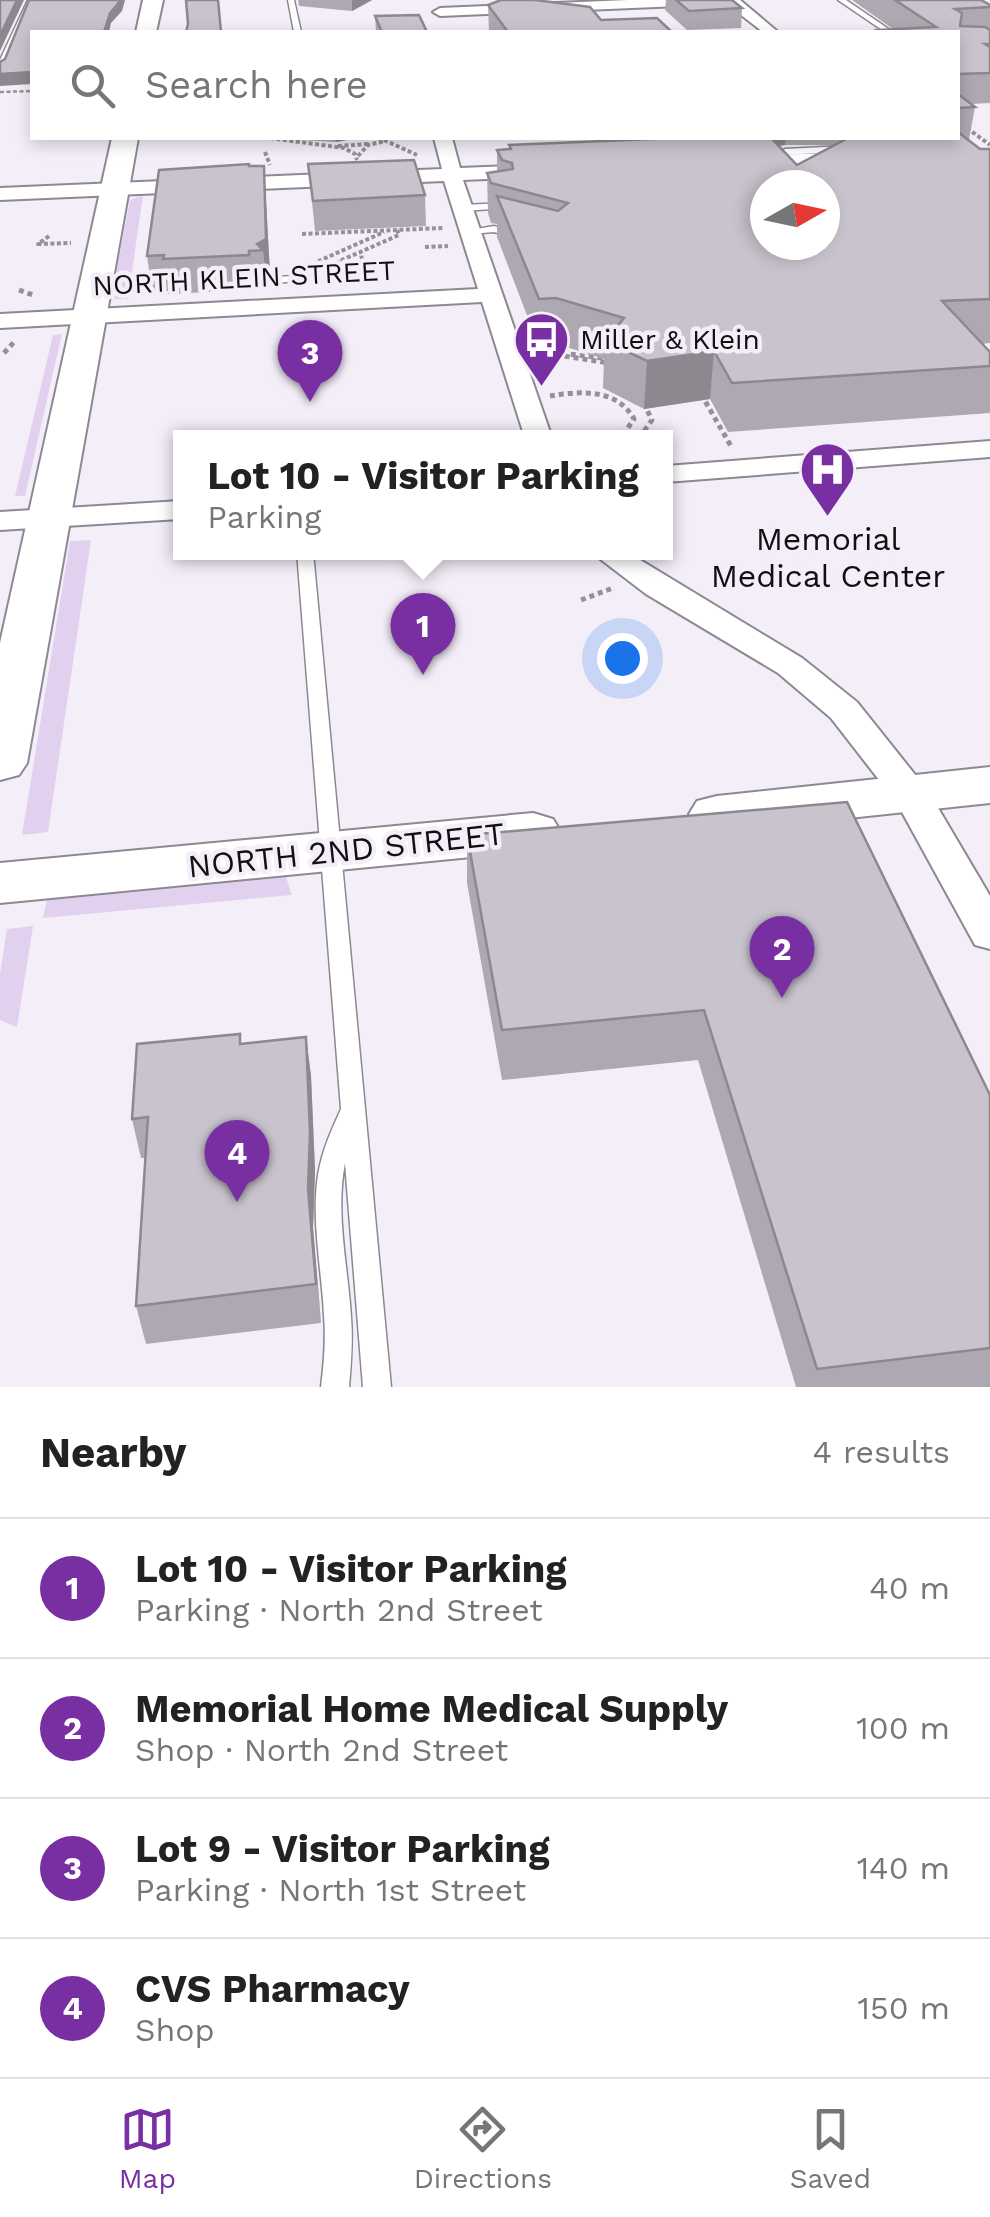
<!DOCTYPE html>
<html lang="en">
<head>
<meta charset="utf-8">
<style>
  body { margin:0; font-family:"Work Sans",sans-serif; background:#f6f6f6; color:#222 }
  .compass { position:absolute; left:750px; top:170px; width:90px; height:90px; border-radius:50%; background:#fff; box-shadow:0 5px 15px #0003; rotate:81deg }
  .you { position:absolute; left:622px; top:658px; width:35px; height:35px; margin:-25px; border:8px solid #fff; border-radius:50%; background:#1a73e8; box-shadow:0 0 0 15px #1a73e833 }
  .badge { display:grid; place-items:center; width:65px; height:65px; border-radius:50%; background:#782fa2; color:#fff; font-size:32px; font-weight:700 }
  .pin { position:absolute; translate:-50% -82px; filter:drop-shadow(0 2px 5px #0008) }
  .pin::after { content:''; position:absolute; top:52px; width:35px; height:30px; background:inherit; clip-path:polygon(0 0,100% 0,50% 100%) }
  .popup { position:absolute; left:173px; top:430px; width:500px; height:130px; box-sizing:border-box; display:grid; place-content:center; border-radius:0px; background:#fff; filter:drop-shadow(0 2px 8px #0005); font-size:32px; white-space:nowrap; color:#767676 }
  .popup b { font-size:38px; color:#222 }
  .popup::after { content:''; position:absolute; left:50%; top:100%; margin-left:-20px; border:20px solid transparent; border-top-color:#fff }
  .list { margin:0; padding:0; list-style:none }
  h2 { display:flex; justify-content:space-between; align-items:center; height:130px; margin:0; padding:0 40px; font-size:42px }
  h2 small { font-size:32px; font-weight:400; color:#767676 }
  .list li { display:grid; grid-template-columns:65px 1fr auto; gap:30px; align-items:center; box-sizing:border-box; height:140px; padding:0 40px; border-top:2px solid #e0e0e0 }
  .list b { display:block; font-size:38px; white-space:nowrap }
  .list p { margin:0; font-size:32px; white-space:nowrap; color:#767676 }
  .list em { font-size:32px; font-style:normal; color:#767676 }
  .icon { flex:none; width:55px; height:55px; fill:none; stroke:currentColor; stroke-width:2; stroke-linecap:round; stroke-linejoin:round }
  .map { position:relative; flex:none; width:990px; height:1387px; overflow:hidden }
  .search { position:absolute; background:#fff; box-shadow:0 5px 15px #0003; left:30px; right:30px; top:30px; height:110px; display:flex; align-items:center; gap:25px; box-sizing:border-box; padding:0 35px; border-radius:0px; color:#767676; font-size:38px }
  .sheet { height:690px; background:#fff }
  nav { display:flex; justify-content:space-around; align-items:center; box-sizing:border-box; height:140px; border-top:2px solid #e0e0e0; background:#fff; font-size:28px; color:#767676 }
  nav a { display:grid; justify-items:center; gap:5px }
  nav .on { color:#782fa2 }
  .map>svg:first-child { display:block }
  .green { fill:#e1d1ee }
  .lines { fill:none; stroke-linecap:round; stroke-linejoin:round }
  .lane-casing { stroke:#8d8892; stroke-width:3 }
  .street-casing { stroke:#8d8892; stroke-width:4 }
  .secondary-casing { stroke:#8d8892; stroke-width:4 }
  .path-far2 { stroke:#969199; stroke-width:2.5; stroke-dasharray:4 2.5; stroke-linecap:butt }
  .path-far1 { stroke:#969199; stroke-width:4; stroke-dasharray:4 2.5; stroke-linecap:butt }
  .path { stroke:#969199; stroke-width:5; stroke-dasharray:5 4; stroke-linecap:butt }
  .lane { fill:#fff; fill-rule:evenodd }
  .street { fill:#fff; fill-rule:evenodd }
  .secondary { fill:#fff; fill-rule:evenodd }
  .wall { fill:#ada8b1; fill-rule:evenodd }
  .shaded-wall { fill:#8d8890 }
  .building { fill:#c9c3ce; stroke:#8d8890; stroke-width:2.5; fill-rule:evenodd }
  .labels { text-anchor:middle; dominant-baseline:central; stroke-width:9; stroke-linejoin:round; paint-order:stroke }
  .far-street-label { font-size:28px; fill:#110f12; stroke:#f4eef9 }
  .far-poi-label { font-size:28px; fill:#110f12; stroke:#f4eef9; text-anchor:start }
  .poi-label { font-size:32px; fill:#110f12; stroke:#f4eef9 }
  .street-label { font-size:32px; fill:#110f12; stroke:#f4eef9 }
</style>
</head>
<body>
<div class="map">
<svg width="990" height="1387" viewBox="0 0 990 1387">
  <rect width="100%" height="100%" fill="#f4eef9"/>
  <!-- green -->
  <g class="green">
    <path d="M143,195L128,299H115L112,294L130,200Z"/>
    <path d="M62,334L25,496H15L53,335Z"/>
    <path d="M91,540L48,832L22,835L70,541Z"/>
    <path d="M280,877H286L292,895L43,918L47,899Z"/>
    <path d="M33,926L17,1027L0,1020V974L7,929Z"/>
  </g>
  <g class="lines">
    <defs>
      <g id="lane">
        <path d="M28,0H34L4,69L0,71V60Z"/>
        <path d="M288,0H294L301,32H294Z"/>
        <path d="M838,0H846L893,32H885Z"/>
        <path d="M844,146L847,147V151L785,155L780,152L785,149Z"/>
        <path d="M505,203L509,204V208L462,211L457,208L462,205Z"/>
        <path d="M494,226L522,234L523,236L518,239L494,232L470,234L465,231Z"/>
        <path d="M299,276L305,279L303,281L270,283L264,280L270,277Z"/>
        <path d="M297,552H313L391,1387H363L345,1163C335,1214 348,1266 351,1317C353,1341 351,1364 349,1387H321C324,1363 326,1340 324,1316C322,1270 311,1222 318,1175C322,1151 331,1131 341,1109Z"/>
      </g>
      <g id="street">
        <path d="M628,0H740L778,32H763L727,4L440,16L433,12L440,8Z"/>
        <path d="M434,138H452L460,168L534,165L543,171L534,177L463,180L552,438H525L482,302L0,328V314L478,289L444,181L0,200V188L442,169Z"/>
        <path d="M854,152L863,158L861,162L746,168L737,162L746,156Z"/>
        <path d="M990,441V457L666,482V466Z"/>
        <path d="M180,501V519L0,530V512Z"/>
        <path d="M591,552H627L802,658L857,702L928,791L990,896V949L975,945L897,803L831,718L778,673L646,594Z"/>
      </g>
      <g id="secondary">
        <path d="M143,0H163L156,32H136Z"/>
        <path d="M112,138H138L27,763L19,775L0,780V643Z"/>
        <path d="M990,767V803L717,832L697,827L689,814L697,801L717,796Z"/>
        <path d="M533,813L553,819L561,832L553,845L533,851L0,903V863Z"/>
      </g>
    </defs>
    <!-- lane casing -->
    <use href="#lane" class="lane-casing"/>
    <!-- street casing -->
    <use href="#street" class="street-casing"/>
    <!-- secondary casing -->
    <use href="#secondary" class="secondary-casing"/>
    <!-- path-far2 -->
    <path class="path-far2" d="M0,92L32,91"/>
    <!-- path-far1 -->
    <g class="path-far1">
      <path d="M967,128L990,145"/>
      <path d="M270,138L344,148L355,154L357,160"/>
      <path d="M384,140L417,155"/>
      <path d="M338,146L369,144"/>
      <path d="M265,152L270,165"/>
      <path d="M358,156L368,145L385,141"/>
      <path d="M302,234L443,228"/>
      <path d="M49,236L38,244L71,243"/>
      <path d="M425,247L448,246"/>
      <path d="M335,263L399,235L397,230"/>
      <path d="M312,264L384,232"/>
      <path d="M318,264L362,261L361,252"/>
    </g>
    <!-- path -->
    <g class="path">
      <path d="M19,290L33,295"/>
      <path d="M535,350L611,359"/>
      <path d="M538,352L609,363"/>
      <path d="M4,353L15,341"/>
      <path d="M701,394L732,448"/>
      <path d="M550,396C580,391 617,388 634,419L625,432L611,438"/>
      <path d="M639,438L652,420L645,406"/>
      <path d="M581,600L613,588"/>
    </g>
    <!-- lane -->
    <use href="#lane" class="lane"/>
    <!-- street -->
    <use href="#street" class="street"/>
    <!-- secondary -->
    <use href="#secondary" class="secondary"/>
  </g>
  <!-- wall -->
  <g class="wall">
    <path d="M298,0H372L352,11L299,6Z"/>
    <path d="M666,0H732L742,8L741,28L687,30L665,10Z"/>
    <path d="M852,0H981L990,5V103L971,104L975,107L969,139H967L980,149H990V343L982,344L990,352V413L728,432L710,399L644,409L603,388L604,359L554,343L538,344L497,237V224L491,223L488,213L487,173L497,172V150L509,149V145L662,138H958V32H878V30L893,29ZM835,145L797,165L779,146L785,145Z"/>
    <path d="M488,5L601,20L672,32H489Z"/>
    <path d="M375,16L427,32H376Z"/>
    <path d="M302,138H357L336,142L302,140Z"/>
    <path d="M308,164L425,195L426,226L315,231Z"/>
    <path d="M250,166H264L270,273L266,276L267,286H252V290L168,294V291H152L147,256Z"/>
    <path d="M467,835L990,1095V1387H796L698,1060L502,1080L467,883Z"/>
    <path d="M240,1034L241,1044L306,1037L311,1076L315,1171L313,1228L321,1323L146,1344L136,1306L145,1158H141L132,1119Z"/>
  </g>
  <!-- shaded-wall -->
  <g class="shaded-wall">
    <path d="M17,0H24L0,51V36Z"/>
    <path d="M121,0H125L122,11L111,23L109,32H104L110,13Z"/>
    <path d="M352,0H372L352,11Z"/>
    <path d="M32,72V84L0,86V74Z"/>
    <path d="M335,138H357L336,142Z"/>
    <path d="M748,138H786L785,145L747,149Z"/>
    <path d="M264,166L270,273L266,276L263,250L257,244Z"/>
    <path d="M714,351L710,399L644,409L647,361Z"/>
    <path d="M306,1037L311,1076L315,1171L313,1228L321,1323L308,1189Z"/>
  </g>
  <!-- building -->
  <g class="building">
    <path d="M0,0H17L0,36Z"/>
    <path d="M29,0H121L110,13L104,32H32V72L0,74V62L5,59Z"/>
    <path d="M186,0H218L221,32H186L188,24Z"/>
    <path d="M501,0H535L590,7L601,20L657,18L672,32H508L488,5Z"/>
    <path d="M676,0H732L742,8L689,11Z"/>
    <path d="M895,0H981L990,5V7L955,9L962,13L960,26L985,27L990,30V44H985L990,47V73L958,74V32H882L878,30L936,27Z"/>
    <path d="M419,15L427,32H382L375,16Z"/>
    <path d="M958,94L975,107L958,108Z"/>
    <path d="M958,132L980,149H990V299L942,301L990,352V366L732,383L714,351L647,361L605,341L624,318L556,298L539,299L497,196L558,211L568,203L491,183L487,173L513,169L512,163L502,160L497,150L511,149L509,145L675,138H771L797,165L848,138H958ZM765,185H825V245H765Z"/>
    <path d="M414,160L425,195L313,201L308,164Z"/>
    <path d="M249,164V166H264L266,239L257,244L263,250L249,251V255L163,259L164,255L147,256L159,170Z"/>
    <path d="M847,802L990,1095V1348L817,1369L704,1010L502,1030L467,835Z"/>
    <path d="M240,1034V1044L306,1037L310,1132L308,1189L316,1284L136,1306L148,1117L132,1119L137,1044Z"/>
  </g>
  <!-- icons -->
  <defs>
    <symbol id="bus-pin" viewBox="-11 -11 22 30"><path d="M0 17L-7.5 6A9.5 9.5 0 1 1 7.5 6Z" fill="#782fa2" stroke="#f4eef9"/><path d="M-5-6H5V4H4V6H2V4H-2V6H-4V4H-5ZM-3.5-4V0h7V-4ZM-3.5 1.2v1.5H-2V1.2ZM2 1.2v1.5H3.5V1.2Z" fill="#fff"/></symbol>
    <symbol id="hospital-pin" viewBox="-11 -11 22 30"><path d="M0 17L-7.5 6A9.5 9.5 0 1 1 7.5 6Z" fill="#782fa2" stroke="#f4eef9"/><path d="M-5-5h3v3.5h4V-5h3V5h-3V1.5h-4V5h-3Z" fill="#fff"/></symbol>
  </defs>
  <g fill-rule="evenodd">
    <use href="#bus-pin" x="510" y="308" width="63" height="86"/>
    <use href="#hospital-pin" x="796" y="438" width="63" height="86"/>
  </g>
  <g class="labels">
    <!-- far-street labels -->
    <g class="far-street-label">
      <text transform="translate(244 278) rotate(-3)">NORTH KLEIN STREET</text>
    </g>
    <!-- far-poi labels -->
    <g class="far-poi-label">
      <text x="580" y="339">Miller &amp; Klein</text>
    </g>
    <!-- poi labels -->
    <g class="poi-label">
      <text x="828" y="539">Memorial<tspan x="828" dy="37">Medical Center</tspan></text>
    </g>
    <!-- street labels -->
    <g class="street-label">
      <text transform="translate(346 850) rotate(-6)">NORTH 2ND STREET</text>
    </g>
  </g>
</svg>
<svg class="compass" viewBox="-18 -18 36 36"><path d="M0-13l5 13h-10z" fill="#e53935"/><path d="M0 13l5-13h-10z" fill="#767676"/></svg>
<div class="you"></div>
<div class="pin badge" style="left:423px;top:675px">1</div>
<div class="popup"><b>Lot 10 - Visitor Parking</b>Parking</div>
<div class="pin badge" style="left:782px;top:998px">2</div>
<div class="pin badge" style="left:310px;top:402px">3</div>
<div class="pin badge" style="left:237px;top:1202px">4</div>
<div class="search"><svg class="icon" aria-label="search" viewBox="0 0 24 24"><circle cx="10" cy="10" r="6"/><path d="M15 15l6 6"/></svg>Search here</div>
</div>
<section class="sheet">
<h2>Nearby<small>4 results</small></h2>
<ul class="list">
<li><span class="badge">1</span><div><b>Lot 10 - Visitor Parking</b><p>Parking · North 2nd Street</p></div><em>40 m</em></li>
<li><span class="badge">2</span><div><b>Memorial Home Medical Supply</b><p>Shop · North 2nd Street</p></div><em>100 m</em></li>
<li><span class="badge">3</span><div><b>Lot 9 - Visitor Parking</b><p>Parking · North 1st Street</p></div><em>140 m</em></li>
<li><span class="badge">4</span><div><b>CVS Pharmacy</b><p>Shop</p></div><em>150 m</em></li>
</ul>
</section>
<nav>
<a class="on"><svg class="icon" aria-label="map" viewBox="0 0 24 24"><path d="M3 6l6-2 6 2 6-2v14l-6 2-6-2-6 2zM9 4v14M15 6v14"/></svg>Map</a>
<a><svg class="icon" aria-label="directions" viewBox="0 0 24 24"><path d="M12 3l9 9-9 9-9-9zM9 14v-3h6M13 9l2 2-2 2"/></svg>Directions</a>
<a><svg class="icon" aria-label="saved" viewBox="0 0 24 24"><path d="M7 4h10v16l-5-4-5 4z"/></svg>Saved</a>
</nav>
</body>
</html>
